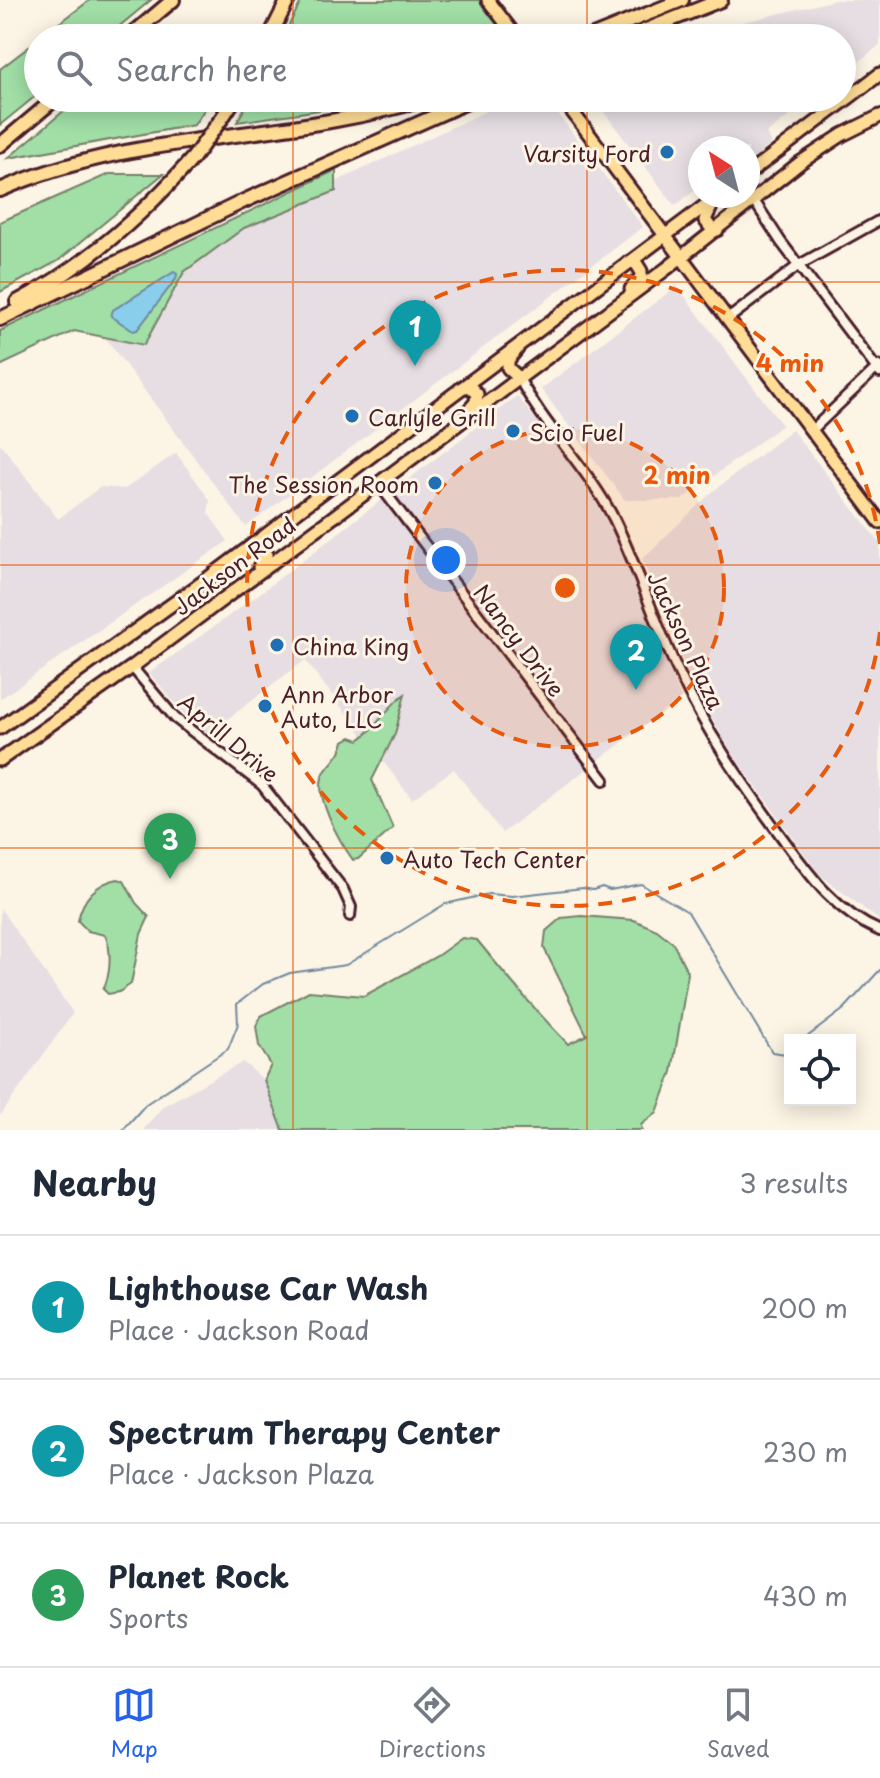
<!DOCTYPE html>
<html lang="en">
<head>
<meta charset="utf-8">
<style>
  body { margin:0; font-family:"Playpen Sans",sans-serif; background:#f6f6f7; color:#1f2937 }
  .controls { position:absolute; right:24px; bottom:24px; display:grid; overflow:hidden; border-radius:0px; box-shadow:0 4px 20px #0003 }
  .controls button { width:72px; height:72px; display:grid; place-items:center; padding:0; border:0; border-bottom:2px solid #e0e1e3; background:#fff; color:#1f2937; font:40px sans-serif }
  .compass { position:absolute; left:688px; top:136px; width:72px; height:72px; border-radius:50%; background:#fff; box-shadow:0 4px 20px #0003; rotate:324deg }
  .you { position:absolute; left:446px; top:560px; width:28px; height:28px; margin:-20px; border:6px solid #fff; border-radius:50%; background:#1a73e8; box-shadow:0 0 0 12px #1a73e833 }
  .badge { display:grid; place-items:center; width:52px; height:52px; border-radius:50%; background:#2563eb; color:#fff; font-size:26px; font-weight:700 }
  .pin { position:absolute; translate:-50% -66px; filter:drop-shadow(0 2px 4px #0008) }
  .pin::after { content:''; position:absolute; top:42px; width:28px; height:24px; background:inherit; clip-path:polygon(0 0,100% 0,50% 100%) }
  .list { margin:0; padding:0; list-style:none }
  h2 { display:flex; justify-content:space-between; align-items:center; height:104px; margin:0; padding:0 32px; font-size:34px }
  h2 small { font-size:26px; font-weight:400; color:#747a83 }
  .list li { display:grid; grid-template-columns:52px 1fr auto; gap:24px; align-items:center; box-sizing:border-box; height:144px; padding:0 32px; border-top:2px solid #e0e1e3 }
  .list b { display:block; font-size:30px; white-space:nowrap }
  .list p { margin:0; font-size:26px; white-space:nowrap; color:#747a83 }
  .list em { font-size:26px; font-style:normal; color:#747a83 }
  .icon { flex:none; width:44px; height:44px; fill:none; stroke:currentColor; stroke-width:2; stroke-linecap:round; stroke-linejoin:round }
  .map { position:relative; flex:none; width:880px; height:1130px; overflow:hidden }
  .search { position:absolute; background:#fff; box-shadow:0 4px 20px #0003; left:24px; right:24px; top:24px; height:88px; display:flex; align-items:center; gap:20px; box-sizing:border-box; padding:0 28px; border-radius:44px; color:#747a83; font-size:30px }
  .sheet { height:536px; background:#fff }
  nav { display:flex; justify-content:space-around; align-items:center; box-sizing:border-box; height:112px; border-top:2px solid #e0e1e3; background:#fff; font-size:22px; color:#747a83 }
  nav a { display:grid; justify-items:center; gap:4px }
  nav .on { color:#2563eb }
  .map>svg:first-child { display:block }
  .built { fill:#e6dee2 }
  .green { fill:#a1dfa7; stroke:#767f69; stroke-width:2 }
  .water { fill:#89ceeb; stroke:#70889e; stroke-width:2 }
  .lines { fill:none; stroke-linecap:round; stroke-linejoin:round }
  .stream { stroke:#70889e; stroke-width:2 }
  .minor-casing { stroke:#4a1f2b; stroke-width:14 }
  .major-casing { stroke:#4a1f2b; stroke-width:17 }
  .highway-casing { stroke:#4a1f2b; stroke-width:18 }
  .minor { stroke:#fcf5e5; stroke-width:8 }
  .major { stroke:#ffdd96; stroke-width:11 }
  .highway { stroke:#ffdd96; stroke-width:12 }
  .highway-bridge-casing { stroke:#4a1f2b; stroke-width:18; stroke-linecap:butt }
  .highway-bridge { stroke:#ffdd96; stroke-width:12 }
  .grid { fill:none; stroke:#e8590c; stroke-width:2; stroke-opacity:0.55 }
  .ring { fill:none; stroke:#e8590c; stroke-width:4; stroke-dasharray:14 10 }
  .poi-dot { fill:#1f6fb2; stroke:#fcf5e5; stroke-width:3 }
  .labels { text-anchor:middle; dominant-baseline:central; stroke-width:6; stroke-linejoin:round; paint-order:stroke }
  .poi-label { font-size:22px; fill:#4a1f2b; stroke:#fcf5e5; text-anchor:start }
  .street-label { font-size:22px; fill:#4a1f2b; stroke:#fcf5e5 }
  .centre { fill:#e8590c; stroke:#fcf5e5; stroke-width:4 }
  .ring-label { font-size:24px; text-anchor:middle; font-weight:bold; fill:#e8590c; stroke:#fcf5e5; stroke-width:6; stroke-linejoin:round; paint-order:stroke }
</style>
</head>
<body>
<div class="map">
<svg width="880" height="1130" viewBox="0 0 880 1130">
  <rect width="100%" height="100%" fill="#fcf5e5"/>
  <filter id="ink" filterUnits="userSpaceOnUse"><feTurbulence type="fractalNoise" baseFrequency=".0125" numOctaves="2"/><feDisplacementMap in="SourceGraphic" scale="16" xChannelSelector="R" yChannelSelector="G"/><feConvolveMatrix kernelMatrix="1 2 1 2 8 2 1 2 1" color-interpolation-filters="sRGB"/></filter>
  <g filter="url(#ink)">
    <!-- built -->
    <g class="built">
      <path d="M836,0H880V45L842,75V38H690L710,30Z"/>
      <path d="M514,98H546L643,227L246,527L84,309L316,191Z"/>
      <path d="M605,98H812L766,134L772,143L748,164V148H700V186L675,206L598,104Z"/>
      <path d="M677,286L782,425L682,500H625L541,389Z"/>
      <path d="M517,396L582,478L615,536L681,698L502,833L454,769L412,799L305,660L208,734L193,724L149,673L255,597Z"/>
      <path d="M792,430L880,543V921L819,874L732,753L691,682L642,559L711,493Z"/>
      <path d="M0,443L58,519L100,487L125,489L176,453L210,500L208,513L228,541L0,699Z"/>
      <path d="M0,908L73,1013L0,1116Z"/>
      <path d="M243,1062L264,1080L283,1130H143L163,1106Z"/>
    </g>
    <!-- green -->
    <g class="green">
      <path d="M90,0H151L105,38H40Z"/>
      <path d="M302,0H479L508,38H282Z"/>
      <path d="M38,40V94L0,125V69Z"/>
      <path d="M79,98H212L194,125L8,158Z"/>
      <path d="M250,98H385L369,103L237,122Z"/>
      <path d="M336,170V191L244,228L184,272L144,345L74,331L0,366V331Z"/>
      <path d="M109,174H163L58,261L0,292V222Z"/>
      <path d="M405,694L395,734L372,780L393,828L358,859L353,860C340,842 312,794 324,773C331,762 342,754 344,741L351,737L359,740C378,727 386,707 405,694Z"/>
      <path d="M118,879L124,881L136,903L149,917L141,934L131,984L119,992L108,994L103,989C111,975 112,949 105,935L88,931L78,921C82,899 96,883 118,879Z"/>
      <path d="M581,916L634,920L657,930L673,943L688,973L672,1072L657,1112L641,1125L642,1130H283L264,1080L271,1065L259,1046L256,1026L261,1016L309,991L364,996L437,956L462,938L477,940C506,976 536,1011 568,1044L587,1035L544,948L546,931L561,918Z"/>
    </g>
    <!-- water -->
    <path class="water" d="M174,272L177,274L176,279L137,330L133,331L111,316L113,310Z"/>
    <g class="lines">
      <!-- stream -->
      <g class="stream">
        <path d="M803,1040L844,1009L880,970"/>
        <path d="M123,1130L146,1104L228,1049L238,1024L237,1004L263,984L290,973L346,965L445,904L489,894L512,896L583,888L593,890L602,887L610,890L641,884L688,912L772,1052L786,1054L790,1050"/>
      </g>
      <defs>
        <g id="minor">
          <path d="M753,199L781,242L880,373"/>
          <path d="M728,319L799,265L880,220"/>
          <path d="M519,378C545,428 588,468 614,519C638,568 654,621 678,671C705,730 742,783 781,836C809,874 835,912 880,931"/>
          <path d="M811,431L879,366"/>
          <path d="M378,483L604,780"/>
          <path d="M132,667L175,718L262,785L343,889L351,907L350,916"/>
        </g>
        <g id="major">
          <path d="M488,0L517,38"/>
          <path d="M562,98L880,522"/>
          <path d="M748,174L880,74"/>
          <path d="M712,205L705,220L711,228L717,230"/>
          <path d="M629,262L636,263L641,271V277L631,289"/>
          <path d="M517,349L508,360V368L519,378"/>
          <path d="M461,388L469,386L477,394L476,402L469,410"/>
          <path d="M253,544L266,550V555L259,567"/>
          <path d="M0,728L203,582L718,196"/>
          <path d="M0,760L132,667L666,269L801,162L842,135L880,116"/>
        </g>
        <g id="highway">
          <path d="M128,38L173,0"/>
          <path d="M269,38L288,0"/>
          <path d="M588,38L682,0"/>
          <path d="M626,38L721,0"/>
          <path d="M222,118L235,98"/>
          <path d="M0,145L56,98"/>
          <path d="M0,190C136,130 288,142 429,98"/>
          <path d="M17,302C86,266 142,216 193,158"/>
          <path d="M0,319L244,201L476,98"/>
        </g>
      </defs>
      <!-- minor casing -->
      <use href="#minor" class="minor-casing"/>
      <!-- major casing -->
      <use href="#major" class="major-casing"/>
      <!-- highway casing -->
      <use href="#highway" class="highway-casing"/>
      <!-- minor -->
      <use href="#minor" class="minor"/>
      <!-- major -->
      <use href="#major" class="major"/>
      <!-- highway -->
      <use href="#highway" class="highway"/>
      <defs>
        <path id="highway-bridge" d="M193,158L222,118"/>
      </defs>
      <!-- highway-bridge casing -->
      <use href="#highway-bridge" class="highway-bridge-casing"/>
      <!-- highway-bridge -->
      <use href="#highway-bridge" class="highway-bridge"/>
    </g>
  </g>
  <!-- grid -->
  <path class="grid" d="M293,0V38M587,0V38M293,98V1130M587,98V1130M0,282H880M0,565H880M0,848H880"/>
  <!-- distance rings -->
  <circle cx="565" cy="588" r="159" fill="#e8590c" fill-opacity=".12"/>
  <g class="ring">
    <circle cx="565" cy="588" r="159"/>
    <path d="M880 632A318 318 0 1 1 880 544"/>
  </g>
  <!-- markers -->
  <g class="poi-dot">
    <circle cx="667" cy="152" r="8"/>
    <circle cx="352" cy="416" r="8"/>
    <circle cx="513" cy="431" r="8"/>
    <circle cx="435" cy="483" r="8"/>
    <circle cx="277" cy="645" r="8"/>
    <circle cx="265" cy="706" r="8"/>
    <circle cx="387" cy="858" r="8"/>
  </g>
  <g class="labels">
    <!-- poi labels -->
    <g class="poi-label">
      <text x="651" y="152" text-anchor="end">Varsity Ford</text>
      <text x="368" y="416">Carlyle Grill</text>
      <text x="529" y="431">Scio Fuel</text>
      <text x="419" y="483" text-anchor="end">The Session Room</text>
      <text x="293" y="645">China King</text>
      <text x="281" y="693">Ann Arbor<tspan x="281" dy="25">Auto, LLC</tspan></text>
      <text x="403" y="858">Auto Tech Center</text>
    </g>
    <!-- street labels -->
    <g class="street-label">
      <text transform="translate(234 565) rotate(-37)">Jackson Road</text>
      <text transform="translate(520 640) rotate(53)">Nancy Drive</text>
      <text transform="translate(687 640) rotate(65)">Jackson Plaza</text>
      <text transform="translate(229 737) rotate(40)">Aprill Drive</text>
    </g>
  </g>
  <circle cx="565" cy="588" r="12" class="centre"/>
  <g class="ring-label">
    <text x="790" y="372">4 min</text>
    <text x="677" y="484">2 min</text>
  </g>
</svg>
<div class="controls">
<button><svg class="icon" aria-label="locate" viewBox="0 0 24 24"><circle cx="12" cy="12" r="6"/><path d="M12 2v4M12 18v4M2 12h4M18 12h4"/></svg></button>
</div>
<svg class="compass" viewBox="-18 -18 36 36"><path d="M0-13l5 13h-10z" fill="#e53935"/><path d="M0 13l5-13h-10z" fill="#747a83"/></svg>
<div class="you"></div>
<div class="pin badge" style="left:415px;top:366px;background:#0f9aa8">1</div>
<div class="pin badge" style="left:636px;top:690px;background:#0f9aa8">2</div>
<div class="pin badge" style="left:170px;top:879px;background:#2e9e5b">3</div>
<div class="search"><svg class="icon" aria-label="search" viewBox="0 0 24 24"><circle cx="10" cy="10" r="6"/><path d="M15 15l6 6"/></svg>Search here</div>
</div>
<section class="sheet">
<h2>Nearby<small>3 results</small></h2>
<ul class="list">
<li><span class="badge" style="background:#0f9aa8">1</span><div><b>Lighthouse Car Wash</b><p>Place · Jackson Road</p></div><em>200 m</em></li>
<li><span class="badge" style="background:#0f9aa8">2</span><div><b>Spectrum Therapy Center</b><p>Place · Jackson Plaza</p></div><em>230 m</em></li>
<li><span class="badge" style="background:#2e9e5b">3</span><div><b>Planet Rock</b><p>Sports</p></div><em>430 m</em></li>
</ul>
</section>
<nav>
<a class="on"><svg class="icon" aria-label="map" viewBox="0 0 24 24"><path d="M3 6l6-2 6 2 6-2v14l-6 2-6-2-6 2zM9 4v14M15 6v14"/></svg>Map</a>
<a><svg class="icon" aria-label="directions" viewBox="0 0 24 24"><path d="M12 3l9 9-9 9-9-9zM9 14v-3h6M13 9l2 2-2 2"/></svg>Directions</a>
<a><svg class="icon" aria-label="saved" viewBox="0 0 24 24"><path d="M7 4h10v16l-5-4-5 4z"/></svg>Saved</a>
</nav>
</body>
</html>
